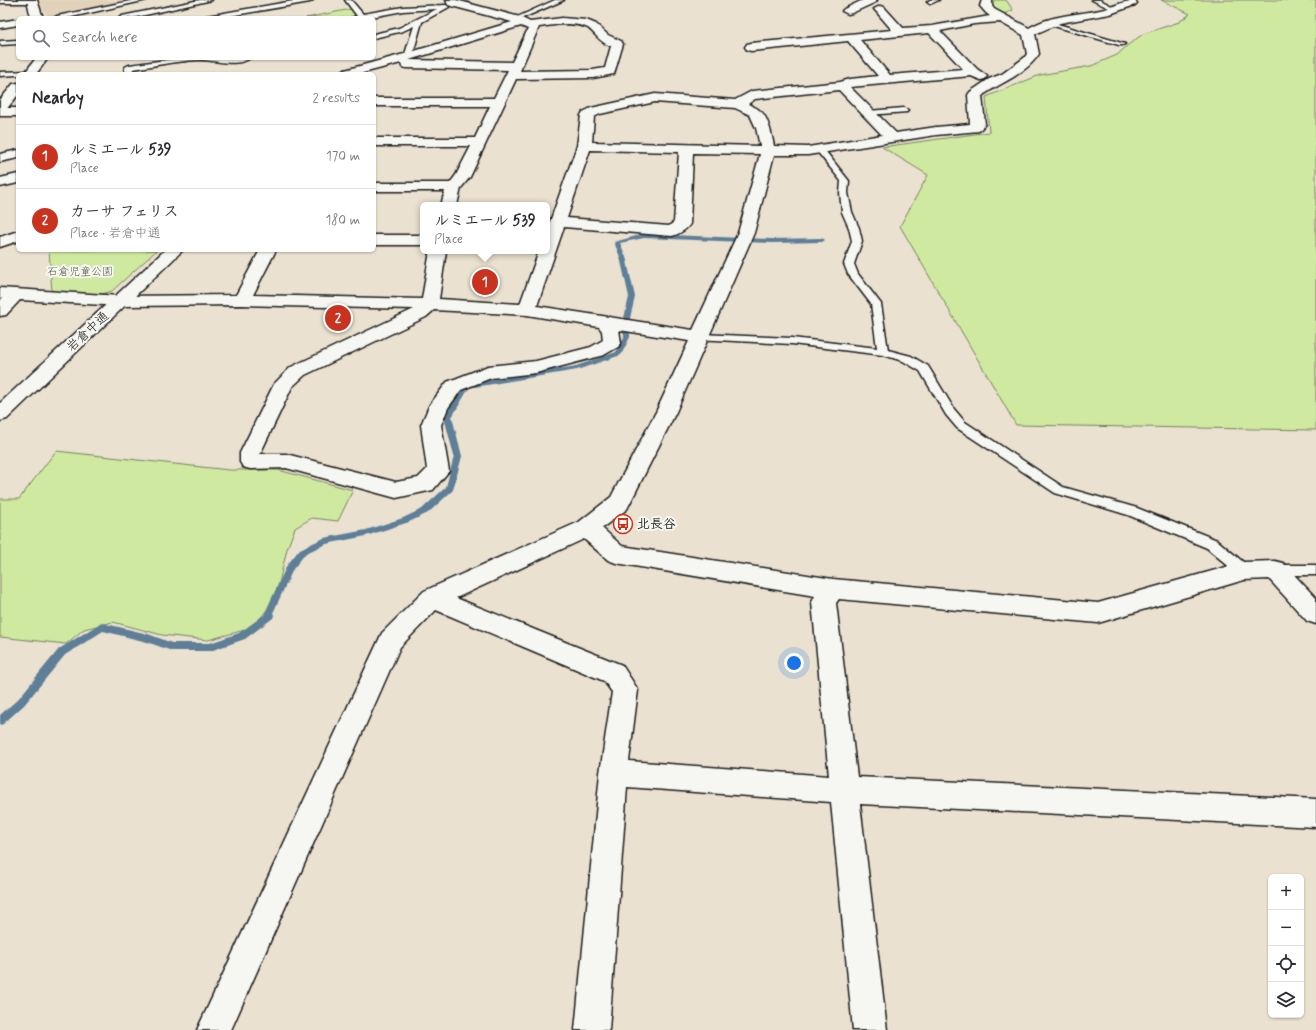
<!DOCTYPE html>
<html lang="en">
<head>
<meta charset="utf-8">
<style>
  body { margin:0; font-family:Mynerve,"Klee One",sans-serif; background:#f7f7f7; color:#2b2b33 }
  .controls { position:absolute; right:12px; bottom:12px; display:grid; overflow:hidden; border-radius:6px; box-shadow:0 1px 3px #0004 }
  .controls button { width:36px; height:36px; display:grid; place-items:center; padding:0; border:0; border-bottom:1px solid #e1e1e2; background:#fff; color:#2b2b33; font:20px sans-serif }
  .you { position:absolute; left:794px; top:663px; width:14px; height:14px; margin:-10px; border:3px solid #fff; border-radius:50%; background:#1a73e8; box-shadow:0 0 0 6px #1a73e833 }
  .badge { display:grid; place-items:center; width:26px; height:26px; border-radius:50%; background:#c8321e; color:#fff; font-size:13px; font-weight:700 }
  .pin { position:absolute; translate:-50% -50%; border:2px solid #fff; box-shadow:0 1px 4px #0006 }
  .popup { position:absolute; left:420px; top:202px; width:130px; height:52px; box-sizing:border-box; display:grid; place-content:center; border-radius:6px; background:#fff; filter:drop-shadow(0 1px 3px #0005); font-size:13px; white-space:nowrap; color:#7c7c81 }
  .popup b { font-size:15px; color:#2b2b33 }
  .popup::after { content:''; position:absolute; left:50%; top:100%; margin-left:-8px; border:8px solid transparent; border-top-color:#fff }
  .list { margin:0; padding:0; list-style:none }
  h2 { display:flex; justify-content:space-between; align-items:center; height:52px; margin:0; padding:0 16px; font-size:17px }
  h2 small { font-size:13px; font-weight:400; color:#7c7c81 }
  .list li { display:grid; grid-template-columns:26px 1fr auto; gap:12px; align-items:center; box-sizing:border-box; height:64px; padding:0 16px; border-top:1px solid #e1e1e2 }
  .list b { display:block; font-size:15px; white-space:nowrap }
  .list p { margin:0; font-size:13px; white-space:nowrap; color:#7c7c81 }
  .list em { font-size:13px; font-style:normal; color:#7c7c81 }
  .icon { flex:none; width:22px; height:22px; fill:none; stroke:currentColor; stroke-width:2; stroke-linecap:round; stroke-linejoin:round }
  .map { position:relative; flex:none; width:1316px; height:1030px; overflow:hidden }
  .search { position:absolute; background:#fff; box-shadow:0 1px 3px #0004; left:16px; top:16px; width:360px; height:44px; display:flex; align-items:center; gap:10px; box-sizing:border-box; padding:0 14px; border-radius:6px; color:#7c7c81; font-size:15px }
  .panel { position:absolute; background:#fff; box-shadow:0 1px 3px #0004; left:16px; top:72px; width:360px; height:180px; border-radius:6px }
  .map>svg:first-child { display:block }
  .built { fill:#e1d2b9 }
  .green { fill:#cfe9a0; stroke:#76825e }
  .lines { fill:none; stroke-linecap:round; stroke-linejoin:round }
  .stream { fill:#5f7e97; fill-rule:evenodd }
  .service-casing { stroke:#1c1c1c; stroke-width:3 }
  .minor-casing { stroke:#1c1c1c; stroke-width:3 }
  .tertiary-casing { stroke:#1c1c1c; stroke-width:3 }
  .service { fill:#f6f6f2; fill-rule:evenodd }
  .minor { fill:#f6f6f2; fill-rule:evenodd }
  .tertiary { fill:#f6f6f2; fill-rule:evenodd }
  .labels { text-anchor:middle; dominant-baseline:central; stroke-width:4; stroke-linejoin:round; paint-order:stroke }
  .far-park-label { font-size:11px; fill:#525a44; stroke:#f6f6f2 }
  .street-label { font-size:13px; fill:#1c1c1c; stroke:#f6f6f2 }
  .poi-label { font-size:13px; font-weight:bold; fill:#1c1c1c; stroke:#f6f6f2; text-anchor:start }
</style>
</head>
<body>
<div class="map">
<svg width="1316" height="1030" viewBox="0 0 1316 1030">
  <rect width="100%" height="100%" fill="#eae1d0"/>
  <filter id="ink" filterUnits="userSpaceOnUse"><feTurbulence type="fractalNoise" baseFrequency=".025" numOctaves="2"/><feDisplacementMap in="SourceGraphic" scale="8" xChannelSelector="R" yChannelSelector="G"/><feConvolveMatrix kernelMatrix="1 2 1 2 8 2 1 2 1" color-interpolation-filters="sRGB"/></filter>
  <g filter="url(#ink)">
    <!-- built -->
    <path class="built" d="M38,0H139L50,18L40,6Z"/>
    <!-- green -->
    <g class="green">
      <path d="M991,0H1006L1013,10L1002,15L991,8Z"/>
      <path d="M1161,0H1316V430L1016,425L900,226L928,175L882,147L989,132L986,97L1040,75L1091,66L1117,55L1128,45L1143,34L1179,22L1190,14Z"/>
      <path d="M351,9L357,16L347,18H306Z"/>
      <path d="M49,250H157L112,291L102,294L52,293Z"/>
      <path d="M56,451L229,470H278L353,490L338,521L312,518L295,528L287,549L275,600L252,628L208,640L162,635L113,622L84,629L66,644L0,637V499H19Z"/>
    </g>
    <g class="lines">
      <!-- stream -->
      <g class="stream">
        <path d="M500,24L503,25L458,40L454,39Z"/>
        <path d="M350,68L352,69V70L338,74H331Z"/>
        <path d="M644,234L772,239L822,238L825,240L822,242L772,243L644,238L620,243L626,257L635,297L630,318V337L621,355L577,370L469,388L452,417L462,456L453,490L428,513L409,522L366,536L326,544L306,553L293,569L273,613L274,615L273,618L245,639L210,651H172L147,642L103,631L65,655L24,705L3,724L0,725V715L18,699L59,649L99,624L102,623L148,634L172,643H210L239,633L264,615L287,565L300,549L324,538L366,530L403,518L422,509L446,487L454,456L444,417L465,384L576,366L616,352L624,337V318L629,297L620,257L614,242Z"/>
      </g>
      <defs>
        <g id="service">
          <path d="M0,0H36V1L33,3H0Z"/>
          <path d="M135,0H147L67,18H54L57,16Z"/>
          <path d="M200,0H212L132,18H119L122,16Z"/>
          <path d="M299,0H313L310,2L218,18H204L207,16Z"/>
          <path d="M345,0H351L363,14L403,7L446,5L449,7L422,22L412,57L408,59L404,57L414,26L403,31L374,38V34L399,28L437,9L403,11L366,18H352L357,16Z"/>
          <path d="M555,0H564L518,20L513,19Z"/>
          <path d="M939,0L930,4L927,2L930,0Z"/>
          <path d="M1092,0H1100L1118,9L1113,10Z"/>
          <path d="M1047,22H1051L1125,44L1123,45H1119L1047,24Z"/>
          <path d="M18,40V44L0,45V41Z"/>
          <path d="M181,58H250C237,68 213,59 198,60C176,61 154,66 133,69L132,73H129L125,71V67L129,65Z"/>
          <path d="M30,71H33V74L0,76V72Z"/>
          <path d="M904,108L908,110L907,112L868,115L864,113L868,111Z"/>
          <path d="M820,147L823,148L849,181L848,193L852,212L859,228L862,241L854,264L858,274L881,304L888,350L911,356L928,366L954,409L965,422L1063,487L1137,508L1217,540L1249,567L1251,571L1249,575L1244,576L1239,575L1207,548L1128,515L1055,493L957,428L946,415L920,371L903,361L883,355L792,344L696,339L695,337L696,335L700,334L792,338L877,348L871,304L848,274L844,264L852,241L849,228L842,212L840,193L841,181L816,150Z"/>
          <path d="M1275,565H1316V575H1275L1270,574L1268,570L1270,566Z"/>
        </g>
        <g id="minor">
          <path d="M27,0H37L43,18H31Z"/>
          <path d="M446,0H456L520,17L530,22L562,18L586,20L596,24L608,35L621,41L623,44L614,74L593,78L516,79L470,177L461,188L457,205H441L445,191H374V183H450L456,175L471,146H374V138H475L490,106H374V98H494L508,70L406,68L402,67L401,63L359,74H339L341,71L404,54L512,22L448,5ZM562,24C571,24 580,24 588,28C596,34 600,43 611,46L605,68L593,70L520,71L539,27ZM521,26L528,29L512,62L409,60Z"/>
          <path d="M863,0H877L876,2L852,13L848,14L842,11L844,9Z"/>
          <path d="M982,0H992V6L994,9L1029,28C1052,14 1079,15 1105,9C1115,6 1125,0 1135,1L1137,3L1135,5L1110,14L1060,23L1035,34L1039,54C1025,75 1001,82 982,96L985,124L979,131L936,135L808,155H774L754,233L676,412L627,509L602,528L622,546L833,579L1098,603L1244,562L1275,561L1283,563L1316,598V624L1307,621L1269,579L1244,580L1098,623L839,599L836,603L857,777L1316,799V827L860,804L887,1030H853L831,802L627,787L609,1030H575L600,773L612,692L604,681L436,610L400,647L231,1030H197L382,633L424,591L579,522L611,497L656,412L689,341L619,330L621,343L618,347L604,355L536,373L491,378L461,390L448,408L441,425L449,471L433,490L396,498L286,468L250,469L243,467L240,462V453L274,384L291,367L414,309L242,305L120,306L20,300L6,315L0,316V301L2,298H0V288L120,296L236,295L260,250H276L253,295L422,299L430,251H446L439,299L520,304L539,251H547V230L577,146L581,115L583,112L591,108L655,94L735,100L752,91L840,82L850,79L878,76L848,41L751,51L747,50L745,47L747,44L751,43L892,30L874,9L880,6L884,7L903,28L932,26L990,16L986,13L980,6ZM1000,22L1023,35L1027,54L1024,58L1002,74L989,79L970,92L968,95L970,124L936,127L896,133L850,87L971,76L981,80L985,79L987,76L977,69L940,31L974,24ZM929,33L963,69L890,75L860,40ZM839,90L882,135L808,147L774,146C772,136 768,115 759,110C756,107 751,106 748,104L755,99ZM655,102L735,108L750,115L756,128L760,146L592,142L594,117L600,114ZM590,150L679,152L674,222L669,226L567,218ZM693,153L760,154L738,233L693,330L537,306L564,227L672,236C679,234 686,230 690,224ZM434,310L527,315L599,327L602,331L603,340L591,347L536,361L488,366L447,382L429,406L421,425L427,469L418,478L396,482L286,454H260L292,387L305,375L426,317ZM584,539L608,560L616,563L815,596L812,602L829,776L629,761L638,690L622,665L456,598Z"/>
          <path d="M18,19V25L0,28V22Z"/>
          <path d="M36,58H48L36,74H24Z"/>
          <path d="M18,83V95L5,111L0,112V100L13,84Z"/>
          <path d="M18,150V158L0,162V154Z"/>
          <path d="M18,174V183L0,187V178Z"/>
          <path d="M18,231V241L0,247V237Z"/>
          <rect x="374" y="235" width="49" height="10"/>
        </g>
        <g id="tertiary">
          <rect x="0" y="108" width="18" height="8"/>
          <path d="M165,250H183L7,419L0,421V403Z"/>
        </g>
      </defs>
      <!-- service casing -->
      <use href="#service" class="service-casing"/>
      <!-- minor casing -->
      <use href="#minor" class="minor-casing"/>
      <!-- tertiary casing -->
      <use href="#tertiary" class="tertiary-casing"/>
      <!-- service -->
      <use href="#service" class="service"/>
      <!-- minor -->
      <use href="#minor" class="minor"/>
      <!-- tertiary -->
      <use href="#tertiary" class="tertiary"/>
    </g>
  </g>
  <!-- icons -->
  <defs>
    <symbol id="bus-ring" viewBox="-11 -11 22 22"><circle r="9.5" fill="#f6f6f2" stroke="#c8321e" stroke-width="1.5"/><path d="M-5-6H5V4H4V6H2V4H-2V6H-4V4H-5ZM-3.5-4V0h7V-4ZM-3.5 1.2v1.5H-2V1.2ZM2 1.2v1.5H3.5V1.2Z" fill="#c8321e"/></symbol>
  </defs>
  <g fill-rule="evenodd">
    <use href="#bus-ring" x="612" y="513" width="22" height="22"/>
  </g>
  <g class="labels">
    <!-- far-park labels -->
    <g class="far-park-label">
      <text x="80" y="272">石倉児童公園</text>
    </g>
    <!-- street labels -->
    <g class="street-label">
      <text transform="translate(88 332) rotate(-43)">岩倉中通</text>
    </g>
    <!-- poi labels -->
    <g class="poi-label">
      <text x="637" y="524">北長谷</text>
    </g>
  </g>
</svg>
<div class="controls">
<button>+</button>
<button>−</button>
<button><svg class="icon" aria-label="locate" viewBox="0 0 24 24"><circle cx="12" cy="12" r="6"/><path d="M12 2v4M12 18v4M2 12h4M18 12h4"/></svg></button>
<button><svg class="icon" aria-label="layers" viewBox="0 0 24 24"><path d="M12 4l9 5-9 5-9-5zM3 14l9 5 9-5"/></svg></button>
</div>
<div class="you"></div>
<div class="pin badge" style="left:485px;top:282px">1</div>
<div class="popup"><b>ルミエール 539</b>Place</div>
<div class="pin badge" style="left:338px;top:318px">2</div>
<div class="search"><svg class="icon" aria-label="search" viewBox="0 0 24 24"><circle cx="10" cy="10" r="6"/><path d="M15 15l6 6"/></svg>Search here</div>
<section class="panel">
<h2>Nearby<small>2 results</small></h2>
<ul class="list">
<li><span class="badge">1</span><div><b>ルミエール 539</b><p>Place</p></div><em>170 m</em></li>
<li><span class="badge">2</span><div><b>カーサ フェリス</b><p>Place · 岩倉中通</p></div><em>180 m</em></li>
</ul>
</section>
</div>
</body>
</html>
